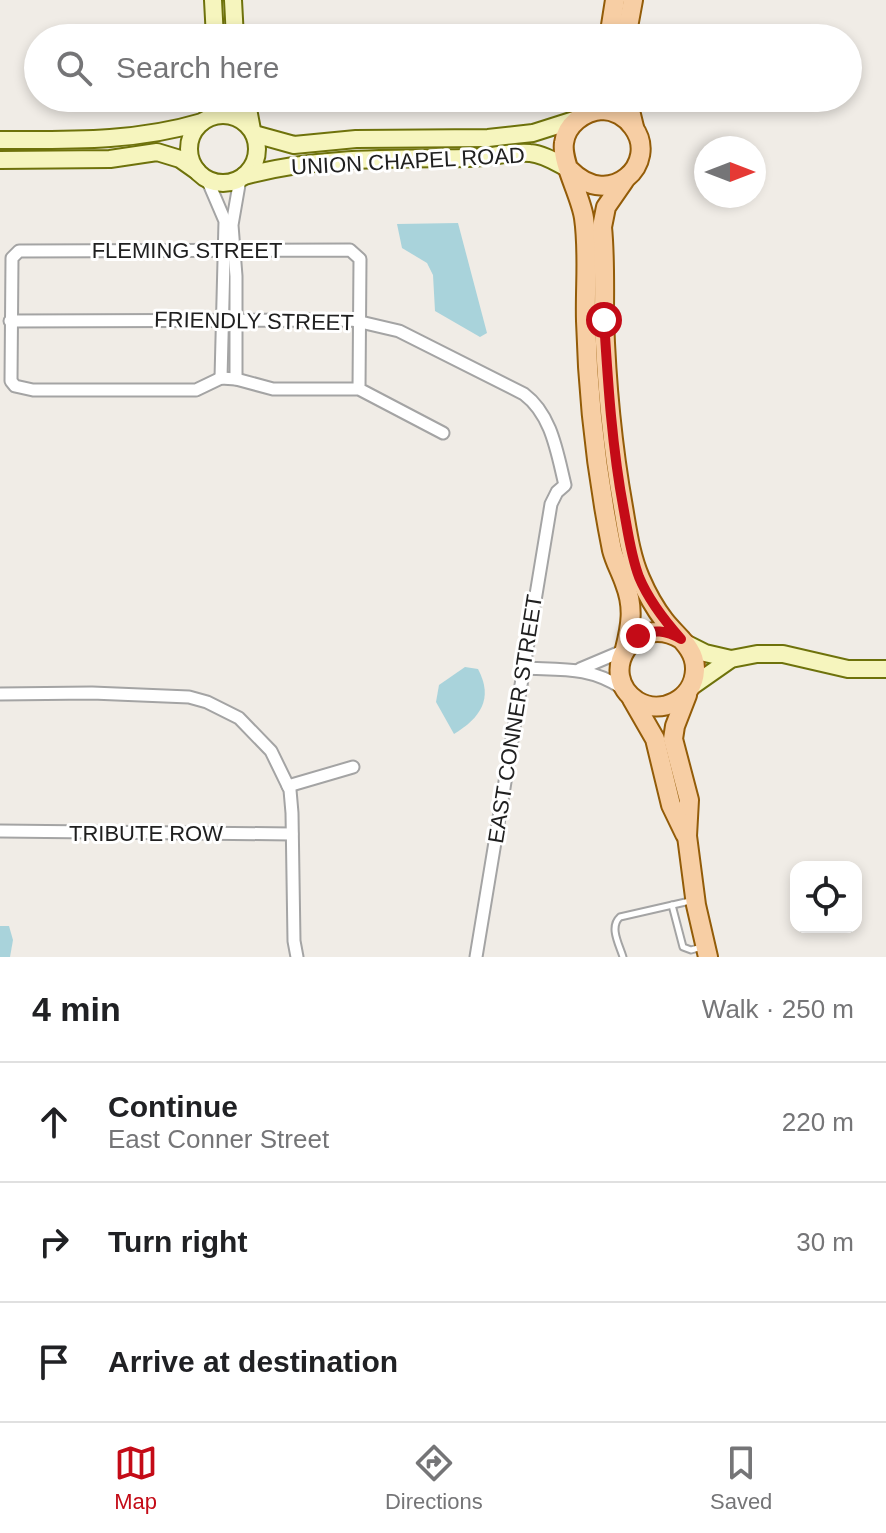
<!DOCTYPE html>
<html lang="en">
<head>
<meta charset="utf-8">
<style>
  body { margin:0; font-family:Helvetica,sans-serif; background:#f2f2f2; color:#202124 }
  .controls { position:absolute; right:24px; bottom:24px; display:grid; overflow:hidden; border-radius:16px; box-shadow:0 4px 12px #0003 }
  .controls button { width:72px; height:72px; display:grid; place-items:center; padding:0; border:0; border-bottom:2px solid #e0e0e0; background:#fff; color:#202124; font:40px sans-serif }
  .compass { position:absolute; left:694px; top:136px; width:72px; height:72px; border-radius:50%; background:#fff; box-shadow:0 4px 12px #0003; rotate:90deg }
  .stop { position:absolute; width:24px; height:24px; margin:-18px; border:6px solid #c40b17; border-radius:50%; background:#fff }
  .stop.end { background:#c40b17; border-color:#fff; box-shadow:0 2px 8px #0008 }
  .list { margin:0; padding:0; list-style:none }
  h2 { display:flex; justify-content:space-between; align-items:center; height:104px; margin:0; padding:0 32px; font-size:34px }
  h2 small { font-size:26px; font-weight:400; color:#757577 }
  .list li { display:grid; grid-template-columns:52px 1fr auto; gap:24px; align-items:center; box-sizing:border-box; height:120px; padding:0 32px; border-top:2px solid #e0e0e0 }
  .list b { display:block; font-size:30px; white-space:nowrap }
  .list p { margin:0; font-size:26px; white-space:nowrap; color:#757577 }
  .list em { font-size:26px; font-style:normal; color:#757577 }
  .icon { flex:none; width:44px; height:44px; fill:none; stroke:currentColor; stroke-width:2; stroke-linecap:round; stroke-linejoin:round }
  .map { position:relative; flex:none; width:886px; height:957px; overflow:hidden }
  .search { position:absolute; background:#fff; box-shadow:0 4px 12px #0003; left:24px; right:24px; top:24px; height:88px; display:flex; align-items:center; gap:20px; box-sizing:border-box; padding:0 28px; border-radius:44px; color:#757577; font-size:30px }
  .sheet { height:464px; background:#fff }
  nav { display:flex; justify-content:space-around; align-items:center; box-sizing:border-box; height:112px; border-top:2px solid #e0e0e0; background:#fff; font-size:22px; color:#757577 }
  nav a { display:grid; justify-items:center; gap:4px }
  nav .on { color:#c40b17 }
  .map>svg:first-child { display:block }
  .water { fill:#a9d3db }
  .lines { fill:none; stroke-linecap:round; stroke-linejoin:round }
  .lane-casing { stroke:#a4a4a4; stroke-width:9 }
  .street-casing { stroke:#a4a4a4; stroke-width:15 }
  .secondary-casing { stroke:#6e720b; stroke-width:20 }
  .primary-casing { stroke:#935c08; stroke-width:22 }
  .lane { stroke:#fff; stroke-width:5 }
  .street { stroke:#fff; stroke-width:11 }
  .secondary { stroke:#f6f5be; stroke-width:16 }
  .primary { stroke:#f7cea4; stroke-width:18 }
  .route { stroke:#c40b17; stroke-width:10 }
  .labels { text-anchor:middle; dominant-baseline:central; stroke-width:6; stroke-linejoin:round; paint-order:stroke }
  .street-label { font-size:22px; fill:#202020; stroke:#fff }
</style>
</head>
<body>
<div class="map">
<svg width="886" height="957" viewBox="0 0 886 957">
  <rect width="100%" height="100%" fill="#f0ece6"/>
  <!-- water -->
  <g class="water">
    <path d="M458,223L487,333L480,337L435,311L433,275L427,263L402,248L397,224Z"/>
    <path d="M465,667L478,669C494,699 480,718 454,734L436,702L439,685Z"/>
    <path d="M0,926H9L13,940L10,957H0Z"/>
  </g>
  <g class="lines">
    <defs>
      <g id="lane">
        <path d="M672,905L683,947L691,950L702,947"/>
        <path d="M623,957C619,944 609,927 620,917L690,901"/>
      </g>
      <g id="street">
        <path d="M207,179L225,221L221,378"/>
        <path d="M10,321L352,320L399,331L524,394C552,415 557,453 565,485L557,492L551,504L476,957"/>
        <path d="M236,379V276L232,225L240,179"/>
        <path d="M359,389L360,259L350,250L19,251L12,258L11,381L15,386L33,390H196L221,378L236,379L273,389H359L443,433"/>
        <path d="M523,668C561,670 589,666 622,688"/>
        <path d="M580,669L625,650"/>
        <path d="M0,694L92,693L189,697L207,702L239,718L271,751L290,790L292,813L294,941L297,957"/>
        <path d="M288,786L353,767"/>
        <path d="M0,831L292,834"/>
      </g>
      <g id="secondary">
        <path d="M213,0L215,38"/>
        <path d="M233,0L235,38"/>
        <path d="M246,98L252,130"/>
        <circle cx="223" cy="149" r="34"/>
        <path d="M254,134L294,145L356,139L488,138L533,133L577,119"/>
        <path d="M0,140C69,140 135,142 202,122"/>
        <path d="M0,160L110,159L157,152L180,159L197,171"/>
        <path d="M244,176C319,156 393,159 469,158C489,158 510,151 530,153C544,154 557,163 569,169"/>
        <path d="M685,643L705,653L731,659"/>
        <path d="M691,687L731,659L757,654H783L848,669H886"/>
      </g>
      <g id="primary">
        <path d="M609,38L615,0"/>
        <path d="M626,38L633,0"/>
        <path d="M627,98L634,127"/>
        <path d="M570,170C610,211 660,163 633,127C626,117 614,110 602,110C584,111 566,125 564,143C561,162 581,196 584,218C589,252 585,287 586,321C588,398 597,475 612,550C615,562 621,572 625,584C634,607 631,625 625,649"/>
        <path d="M624,181L606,207L602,227C605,257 604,288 604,318C606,381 612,445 623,507C627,530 630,555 640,578C646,592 654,607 664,620C676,636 696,648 695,670C694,699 661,716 637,701C596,674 634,611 681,639"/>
        <path d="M687,695L675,726L673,739L689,800L687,836L696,905L708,957"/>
        <path d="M632,699L655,739L671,805L685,834"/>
      </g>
    </defs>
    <!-- lane casing -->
    <use href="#lane" class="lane-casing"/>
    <!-- street casing -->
    <use href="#street" class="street-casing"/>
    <!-- secondary casing -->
    <use href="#secondary" class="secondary-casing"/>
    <!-- primary casing -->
    <use href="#primary" class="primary-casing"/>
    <!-- lane -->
    <use href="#lane" class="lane"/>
    <!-- street -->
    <use href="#street" class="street"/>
    <!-- secondary -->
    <use href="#secondary" class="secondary"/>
    <!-- primary -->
    <use href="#primary" class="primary"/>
  </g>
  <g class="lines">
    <!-- route -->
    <path class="route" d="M604,320C608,384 612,448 624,511C628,533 631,556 639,577C649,601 664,620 681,639C666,630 654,629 638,636"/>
  </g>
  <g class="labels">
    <!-- street labels -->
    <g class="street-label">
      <text transform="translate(408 161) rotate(-3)">UNION CHAPEL ROAD</text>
      <text x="187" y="250">FLEMING STREET</text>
      <text transform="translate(254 321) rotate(1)">FRIENDLY STREET</text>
      <text transform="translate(515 719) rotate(-81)">EAST CONNER STREET</text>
      <text x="146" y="833">TRIBUTE ROW</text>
    </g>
  </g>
</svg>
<div class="controls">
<button><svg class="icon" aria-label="locate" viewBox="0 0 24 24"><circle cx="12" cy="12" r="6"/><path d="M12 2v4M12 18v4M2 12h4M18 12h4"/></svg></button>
</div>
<svg class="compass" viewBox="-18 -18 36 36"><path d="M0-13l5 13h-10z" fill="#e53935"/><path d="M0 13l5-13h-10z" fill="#757577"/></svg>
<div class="stop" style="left:604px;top:320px"></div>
<div class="stop end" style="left:638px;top:636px"></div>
<div class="search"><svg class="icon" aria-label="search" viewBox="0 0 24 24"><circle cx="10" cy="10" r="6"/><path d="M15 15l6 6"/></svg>Search here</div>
</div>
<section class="sheet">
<h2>4 min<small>Walk · 250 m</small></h2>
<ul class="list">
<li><svg class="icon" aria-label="ahead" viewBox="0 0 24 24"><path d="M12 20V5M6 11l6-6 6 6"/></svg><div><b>Continue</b><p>East Conner Street</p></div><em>220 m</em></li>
<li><svg class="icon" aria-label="right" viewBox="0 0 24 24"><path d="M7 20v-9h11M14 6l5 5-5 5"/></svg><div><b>Turn right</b></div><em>30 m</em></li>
<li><svg class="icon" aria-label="arrive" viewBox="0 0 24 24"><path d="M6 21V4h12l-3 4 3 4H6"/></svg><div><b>Arrive at destination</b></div></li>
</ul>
</section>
<nav>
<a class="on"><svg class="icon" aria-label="map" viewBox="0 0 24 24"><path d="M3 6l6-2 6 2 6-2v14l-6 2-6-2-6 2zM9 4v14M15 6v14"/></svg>Map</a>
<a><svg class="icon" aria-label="directions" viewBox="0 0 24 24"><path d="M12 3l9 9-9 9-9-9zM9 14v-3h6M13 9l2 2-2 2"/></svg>Directions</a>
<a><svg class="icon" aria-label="saved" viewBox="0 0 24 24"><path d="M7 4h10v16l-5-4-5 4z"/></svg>Saved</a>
</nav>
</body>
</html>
